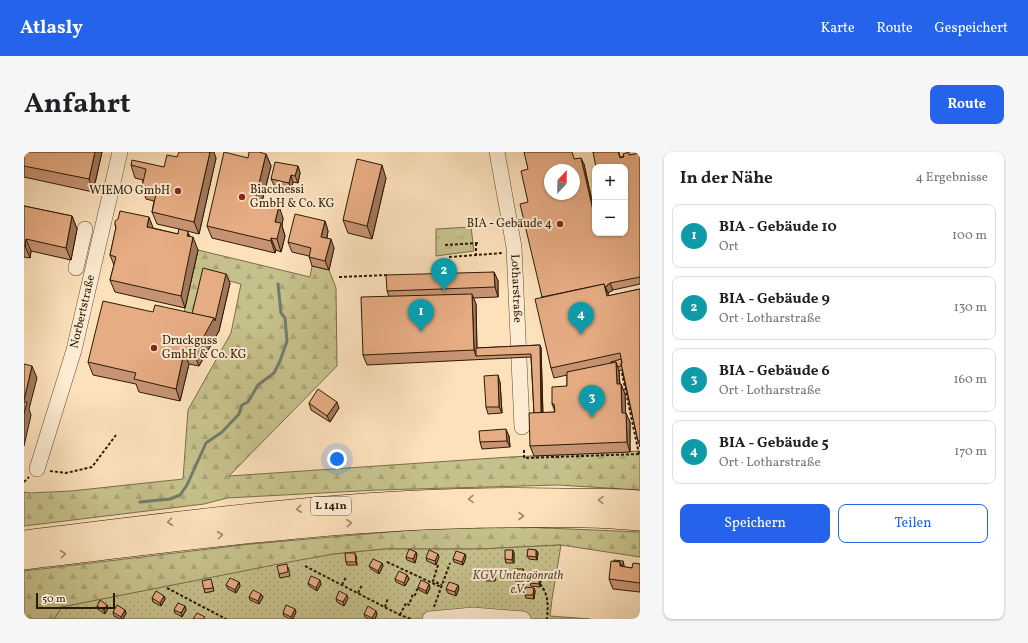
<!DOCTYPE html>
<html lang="de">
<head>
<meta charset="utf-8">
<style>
  body { margin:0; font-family:Vollkorn,serif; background:#f6f6f6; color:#202124 }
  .controls { position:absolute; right:12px; top:12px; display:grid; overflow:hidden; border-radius:8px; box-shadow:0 1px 3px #0004 }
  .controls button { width:36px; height:36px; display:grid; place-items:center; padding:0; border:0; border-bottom:1px solid #e0e0e0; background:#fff; color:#202124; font:20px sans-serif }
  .compass { position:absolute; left:520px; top:12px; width:36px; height:36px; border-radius:50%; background:#fff; box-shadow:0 1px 3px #0004; rotate:22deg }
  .scale { position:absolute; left:12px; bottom:10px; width:79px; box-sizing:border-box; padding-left:4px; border:2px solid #2c1a06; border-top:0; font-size:11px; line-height:14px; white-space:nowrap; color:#2c1a06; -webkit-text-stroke:3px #fdecd3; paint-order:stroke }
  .you { position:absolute; left:313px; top:307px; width:14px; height:14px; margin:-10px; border:3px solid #fff; border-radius:50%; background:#1a73e8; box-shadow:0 0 0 6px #1a73e833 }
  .badge { display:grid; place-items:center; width:26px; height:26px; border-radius:50%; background:#2563eb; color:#fff; font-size:13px; font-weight:700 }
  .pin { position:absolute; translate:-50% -33px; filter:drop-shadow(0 1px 2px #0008) }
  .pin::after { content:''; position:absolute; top:21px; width:14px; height:12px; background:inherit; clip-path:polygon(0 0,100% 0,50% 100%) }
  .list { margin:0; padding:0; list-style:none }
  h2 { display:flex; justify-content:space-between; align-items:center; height:52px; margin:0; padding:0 16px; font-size:17px }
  h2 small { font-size:13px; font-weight:400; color:#757577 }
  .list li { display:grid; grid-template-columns:26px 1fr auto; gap:12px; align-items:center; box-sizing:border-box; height:64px; margin:0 8px 8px; padding:0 8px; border:1px solid #e0e0e0; border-radius:8px }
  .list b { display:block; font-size:15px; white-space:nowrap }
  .list p { margin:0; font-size:13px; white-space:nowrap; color:#757577 }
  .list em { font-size:13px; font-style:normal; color:#757577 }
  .actions { display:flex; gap:8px; padding:12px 16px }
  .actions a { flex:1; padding:9px 0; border:1px solid #2563eb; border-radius:8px; text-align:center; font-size:14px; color:#2563eb }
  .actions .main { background:#2563eb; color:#fff }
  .map { position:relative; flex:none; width:616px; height:467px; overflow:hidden; border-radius:8px }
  header { display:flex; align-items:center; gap:24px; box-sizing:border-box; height:56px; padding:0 20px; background:#2563eb; color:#fff }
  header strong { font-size:19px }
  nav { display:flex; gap:22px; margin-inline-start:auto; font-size:14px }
  .intro { display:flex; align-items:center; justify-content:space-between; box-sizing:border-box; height:96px; padding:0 24px }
  h1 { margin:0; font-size:28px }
  .button { padding:10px 18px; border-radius:8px; background:#2563eb; color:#fff; font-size:14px; font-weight:700 }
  main { display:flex; gap:24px; padding:0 24px }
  aside { flex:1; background:#fff; border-radius:8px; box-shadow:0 1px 3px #0004 }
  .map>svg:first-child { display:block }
  .forest { fill:url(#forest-firs); stroke:#796e49 }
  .park { fill:url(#park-tufts); stroke:#796e49 }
  .garden { fill:url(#garden-dots); stroke:#796e49 }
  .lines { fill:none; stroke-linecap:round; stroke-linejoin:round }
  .stream { stroke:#717c6b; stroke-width:3 }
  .minor-casing { stroke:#604c33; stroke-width:16 }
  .highway-casing { stroke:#2c1a06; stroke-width:22 }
  .path { stroke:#2c1a06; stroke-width:2; stroke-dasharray:3 2; stroke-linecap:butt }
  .minor { stroke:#fdecd3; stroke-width:15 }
  .highway { stroke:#fce1bb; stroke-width:21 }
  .wall { fill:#c69472; stroke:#2c1a06 }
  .shaded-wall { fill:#a1785c; stroke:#2c1a06 }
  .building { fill:#e6ac84; stroke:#2c1a06; fill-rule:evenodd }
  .oneway { stroke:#9e876a }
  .poi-dot { fill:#8f2418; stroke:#fdecd3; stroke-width:1.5 }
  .labels { text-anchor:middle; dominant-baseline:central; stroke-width:4; stroke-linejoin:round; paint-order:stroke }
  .shield { fill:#fdecd3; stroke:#6b5944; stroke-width:1 }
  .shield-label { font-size:11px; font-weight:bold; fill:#2c1a06 }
  .poi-label { font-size:12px; fill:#2c1a06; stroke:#fdecd3; text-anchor:start }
  .street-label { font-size:12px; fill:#2c1a06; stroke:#fdecd3 }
  .park-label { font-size:12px; font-style:italic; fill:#5a4c2e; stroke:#fdecd3 }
</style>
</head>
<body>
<header>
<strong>Atlasly</strong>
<nav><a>Karte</a><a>Route</a><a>Gespeichert</a></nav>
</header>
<div class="intro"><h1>Anfahrt</h1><a class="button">Route</a></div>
<main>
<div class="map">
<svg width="616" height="467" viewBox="0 0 616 467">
  <defs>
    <pattern id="forest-firs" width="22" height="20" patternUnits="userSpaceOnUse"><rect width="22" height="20" fill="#c6c18c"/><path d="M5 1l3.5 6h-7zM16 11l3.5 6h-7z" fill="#aaa577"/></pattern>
    <pattern id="park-tufts" width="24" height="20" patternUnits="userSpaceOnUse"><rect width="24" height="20" fill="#c6c18c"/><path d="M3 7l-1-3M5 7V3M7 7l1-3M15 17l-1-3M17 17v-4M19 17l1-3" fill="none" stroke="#aaa577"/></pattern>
    <pattern id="garden-dots" width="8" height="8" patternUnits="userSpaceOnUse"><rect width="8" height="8" fill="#c6c18c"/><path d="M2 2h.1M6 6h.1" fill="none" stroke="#aaa577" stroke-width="1.8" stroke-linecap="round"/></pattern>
  </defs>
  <rect width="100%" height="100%" fill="#fce1bb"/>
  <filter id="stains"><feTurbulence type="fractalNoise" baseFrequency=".005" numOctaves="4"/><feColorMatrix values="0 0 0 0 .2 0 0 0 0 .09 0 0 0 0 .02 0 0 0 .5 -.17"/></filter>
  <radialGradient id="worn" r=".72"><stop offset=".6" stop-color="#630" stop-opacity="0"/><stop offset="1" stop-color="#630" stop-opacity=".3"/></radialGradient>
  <!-- forest -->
  <g class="forest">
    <path d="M174,98L286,125L288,114L305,118L312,136L313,214L205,324L486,305L616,299V338L534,333L354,338L203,346L180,352L0,374V340L6,341L47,339L159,327L164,258L207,181L217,132L178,122L167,167L159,165Z"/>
    <path d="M499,375L616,380V405L537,393L456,397H361L310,402L38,455L30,467H0V419L227,392L411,376Z"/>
  </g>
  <!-- park -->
  <path class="park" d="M447,75L450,99L412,104V77Z"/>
  <!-- garden -->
  <path class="garden" d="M537,393L528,447L526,464L566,467H30L38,455L265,410L310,402L361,397H456Z"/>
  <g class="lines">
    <!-- stream -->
    <path class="stream" d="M116,350L146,347L156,343L163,333L182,291L198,280L215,262L218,253L224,250L234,233L250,221L256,209L263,189L261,166L257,161L254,132"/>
    <defs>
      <g id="minor">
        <path id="s1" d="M473,0L490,95L498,275"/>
        <path d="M52,116L61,77"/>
        <path id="s2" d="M13,317L50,198L96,0"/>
        <path d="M406,467L449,463L499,467"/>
      </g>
      <g id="highway">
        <path d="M0,389C179,367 358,342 538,347C564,347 590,347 616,349"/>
        <path d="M0,407C160,388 318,366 479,365C525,364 571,364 616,368"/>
      </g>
    </defs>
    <!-- minor casing -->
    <use href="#minor" class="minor-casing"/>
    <!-- highway casing -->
    <use href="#highway" class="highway-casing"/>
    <!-- path -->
    <g class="path">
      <path d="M452,91V103"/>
      <path d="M421,93L455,91"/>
      <path d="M422,122H425V105L479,101"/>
      <path d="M315,125L364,123"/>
      <path d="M598,221L615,302"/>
      <path d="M500,298V306L616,302"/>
      <path d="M26,319L42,321L68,315L92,283"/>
      <path d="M0,330L5,325"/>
      <path d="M363,410L417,435"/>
      <path d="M414,413L409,429L418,433"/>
      <path d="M281,414L376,463L387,467"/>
      <path d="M516,432C525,443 524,453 523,467"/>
      <path d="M318,433L322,425"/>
      <path d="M143,436L202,467"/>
      <path d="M334,441L338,433"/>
      <path d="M361,455L364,446"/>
      <path d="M410,455L426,411"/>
      <path d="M376,463L382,451L385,453L389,442L391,443L394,435"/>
    </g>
    <!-- minor -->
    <use href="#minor" class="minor"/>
    <!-- highway -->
    <use href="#highway" class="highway"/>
  </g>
  <!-- wall -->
  <g class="wall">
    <path d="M0,0H78L69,40L0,25Z"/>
    <path d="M569,0H595L596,5L616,1V132L589,138L584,141V144L616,137V295L614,289L598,218L595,219L596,232H597L601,242V261L606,270V300L510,304L506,294L510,261L507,205L343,213L339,203L365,144L363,139L470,120L474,129V145L449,146L452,152L453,196L516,193L517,196L519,261L531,260L530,257L528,252L543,234V223L530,226L527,216L518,145L504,50L551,7L560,12L571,63V81H601Z"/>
    <path d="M242,2L247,14L238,50L259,66L258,74L261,84L257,100L252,98L251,101L188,86L183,74L224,6Z"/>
    <path d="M153,5L192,6L175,82L163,79L174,98L161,156L91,140L86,128L90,113L86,103L92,76L91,72L129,76L154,82L155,77L133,72L128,60L130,49L122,47L118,35L119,28L111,26L107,13L140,15Z"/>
    <path d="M274,14L276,21L274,31L269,30L267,38L250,33L247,27Z"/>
    <path d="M362,26L348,87L324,81L319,68Z"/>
    <path d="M0,54L48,64L53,77L47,108L7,99L6,106L0,105Z"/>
    <path d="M301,69L304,79L303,86L310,96L305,118L288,114L285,104L268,100L264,90Z"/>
    <path d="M206,131L195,179L175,214L165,212L156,249L115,240L112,232L69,223L64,210L129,160L168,162Z"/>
    <path d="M476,230L478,261L464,262L462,255Z"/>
    <path d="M285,251L315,256L306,270L287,258Z"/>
    <path d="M485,284L486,295L458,297L456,290Z"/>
    <path d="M489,398L490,402V411H482L481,407Z"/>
    <path d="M512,398L514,401L513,408L505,407L503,404Z"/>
    <path d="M393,403L391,411L383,408L382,405Z"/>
    <path d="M332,404L333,413H323L322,410Z"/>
    <path d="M415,405L412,413L403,409L402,406Z"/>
    <path d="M442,405L439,413L430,410L429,407Z"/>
    <path d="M358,411L359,414L355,422L347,417L345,414Z"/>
    <path d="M616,412V440L589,437L585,427L600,413V415L608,416Z"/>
    <path d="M264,415L266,424L256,426L255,422Z"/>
    <path d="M470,417L471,421V429H462L461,425Z"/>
    <path d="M500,420V429H491L490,425Z"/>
    <path d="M383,423L385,427L381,434L372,430L371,427Z"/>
    <path d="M517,427L516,435L507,434L506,431Z"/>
    <path d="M215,430L216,434L212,441L204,437L202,433Z"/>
    <path d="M188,431L190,439L181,441L180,437Z"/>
    <path d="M284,431L297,432L293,439L285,434Z"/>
    <path d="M405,432L406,436L403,442L395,438L394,435Z"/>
    <path d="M435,436L432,444L424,441L422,437Z"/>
    <path d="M510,436L511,439L510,447L502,446L501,443Z"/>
    <path d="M237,442L239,445L235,452L226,448L225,445Z"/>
    <path d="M140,444L141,447L137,454L129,450L128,446Z"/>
    <path d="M324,446L320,454L313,450L312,447Z"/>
    <path d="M83,453L84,456L81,462L74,457L73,454Z"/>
    <path d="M161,454L162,458L158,465L151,461L150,458Z"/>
    <path d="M101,458L102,461L99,467H96L90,464L89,460Z"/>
    <path d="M352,459L353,462L351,467H345L341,465L340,462Z"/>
    <path d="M272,460L269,467H266L260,464L259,461Z"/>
  </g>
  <!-- shaded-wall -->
  <g class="shaded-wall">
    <path d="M71,0H78L69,40L65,27Z"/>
    <path d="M186,0H190L192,6L175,82L170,70Z"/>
    <path d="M242,2L247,14L235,61L231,48Z"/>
    <path d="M557,6L560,12L571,63V67Z"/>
    <path d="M358,13L362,26L348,87L343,74Z"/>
    <path d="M274,14L276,21L274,31L271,24Z"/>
    <path d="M267,23L269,30L267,38L265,31Z"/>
    <path d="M255,54L259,66L258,74L261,84L257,100L253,87L251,70Z"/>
    <path d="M48,64L53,77L47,108L42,96Z"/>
    <path d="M125,65L130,78L123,75Z"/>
    <path d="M301,69L304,79L301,95L297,85Z"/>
    <path d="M164,81L168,91L169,85L174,98L161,156L157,144Z"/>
    <path d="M247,86L252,98L251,101L247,89Z"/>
    <path d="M2,87L7,99L6,106L1,94Z"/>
    <path d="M307,87L310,96L305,118L301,109Z"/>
    <path d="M470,120L474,129V145L471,135Z"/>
    <path d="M202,122L206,131L195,179L175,214L170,202Z"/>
    <path d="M586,131L589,138L584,141L581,135Z"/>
    <path d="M580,132L584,141L586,154L583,144Z"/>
    <path d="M448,142L452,152L453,204H452L450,198Z"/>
    <path d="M516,193L517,196L519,270L518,267Z"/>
    <path d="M160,200L165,212L156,249L152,237Z"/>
    <path d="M592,210L595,219L596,242L593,232Z"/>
    <path d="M8,214L13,226L5,257L7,263L0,294V248Z"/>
    <path d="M474,223L476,230L478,261L475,255Z"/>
    <path d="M597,232L601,242L602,271L598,261Z"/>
    <path d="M313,250L315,256L306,270L303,264Z"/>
    <path d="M602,261L606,270V300L603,290Z"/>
    <path d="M482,277L485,284L486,295L483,289Z"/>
    <path d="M489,398L490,402V411L488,408Z"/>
    <path d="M512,398L514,401L513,408L512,405Z"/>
    <path d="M392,400L393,403L391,411L389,407Z"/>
    <path d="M331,401L332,404L333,413L332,410Z"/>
    <path d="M414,402L415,405L412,413L411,409Z"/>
    <path d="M441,402L442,405L439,413L438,410Z"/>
    <path d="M599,409L600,413L599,424L596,414V410Z"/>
    <path d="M358,411L359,414L355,422L354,419Z"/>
    <path d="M470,417L471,421V429L470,425Z"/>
    <path d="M499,417L500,420V429L499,425Z"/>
    <path d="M383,423L385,427L381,434L380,431Z"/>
    <path d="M515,424L517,427L516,435L515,432Z"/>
    <path d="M296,428L297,432L293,439L292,436Z"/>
    <path d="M215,430L216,434L212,441L211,438Z"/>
    <path d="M405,432L406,436L403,442L402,439Z"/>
    <path d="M434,433L435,436L432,444L431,440Z"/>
    <path d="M510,436L511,439L510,447L509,443Z"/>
    <path d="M237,442L239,445L235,452L234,449Z"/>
    <path d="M323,443L324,446L320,454L319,450Z"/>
    <path d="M140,444L141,447L137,454L136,451Z"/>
    <path d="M83,453L84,456L81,462L80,458Z"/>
    <path d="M161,454L162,458L158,465L157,461Z"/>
    <path d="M271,457L272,460L269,467H268L267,465Z"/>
    <path d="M101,458L102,461L99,467H98L97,465Z"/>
    <path d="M352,459L353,462L351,467H349L348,466Z"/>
  </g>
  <!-- building -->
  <g class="building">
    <path d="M0,0H71L65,27L0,14Z"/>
    <path d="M155,0H186L170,70L128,60L133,38L118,35L122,17L107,13L108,8L140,15L143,3L153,5Z"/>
    <path d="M200,0L224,6L225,0H235L242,2L231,48L255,54L251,70L257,71L253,87L247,86V89L183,74Z"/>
    <path d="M500,0H548L550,7L557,6L571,67V81H601V15H572L569,0H594L596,6L600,5L599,2L605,0V3L616,1V125L586,131L581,135L580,132L518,145L496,52L504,50L497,19L504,17ZM526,18H550V42H526Z"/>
    <path d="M333,7L358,13L343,74L319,68Z"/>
    <path d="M251,10L274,14L271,24L267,23L265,31L247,27Z"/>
    <path d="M0,54L48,64L42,96L2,87L1,94L0,93Z"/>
    <path d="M96,59L125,65L123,75L154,82L155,77L163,79L164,81L163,84L169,85L157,144L86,128L92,105L86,103L92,75L91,72V69L94,67Z"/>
    <path d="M271,62L301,69L297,85L307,87L301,109L285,105L287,96L264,90Z"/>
    <path d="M179,116L202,122L191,169L190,166L168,162Z"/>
    <path d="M470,120L471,135L363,139L362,123Z"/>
    <path d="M580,132L583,144L616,137V289H614L597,211H598L596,201L527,216L511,147Z"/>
    <path d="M448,142L450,198L339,203L337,145Z"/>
    <path d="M79,149L129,160L131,153L190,166L170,202L160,200L152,237L110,227L112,221L64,210Z"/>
    <path d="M516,193L517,261H510L507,202L452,204V196Z"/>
    <path d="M597,207L598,211H597V214L594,215L592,210L586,211L587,210Z"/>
    <path d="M592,210L593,232H597L598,261H602L603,290L506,294L505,261L531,260L530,252H528V235L543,234V220Z"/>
    <path d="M0,212L8,214L0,248Z"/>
    <path d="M474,223L475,255H462L460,224Z"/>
    <path d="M294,237L313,250L303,264L285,251Z"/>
    <path d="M0,250H3L0,262Z"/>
    <path d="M482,277L483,289L456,290L455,279Z"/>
    <path d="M385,397L392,400L389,407L382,405Z"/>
    <path d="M504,397L512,398V405L503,404Z"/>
    <path d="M405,398L414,402L411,409L402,406Z"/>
    <path d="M481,398H489L488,408L481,407Z"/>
    <path d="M432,399L441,402L438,410L429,407Z"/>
    <path d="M321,401H331L332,410H322Z"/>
    <path d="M349,407L358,411L354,419L345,414Z"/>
    <path d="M590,408L599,409V414H598L596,410L590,409Z"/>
    <path d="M587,409L596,410V414L608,416L609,411L616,412V431L585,427Z"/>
    <path d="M263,412L264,420L255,422L253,414Z"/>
    <rect x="461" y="417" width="9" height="8"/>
    <rect x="490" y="417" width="9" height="8"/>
    <path d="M375,419L383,423L380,431L371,427Z"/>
    <path d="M506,423L515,424V432L506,431Z"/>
    <path d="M287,424L296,428L292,436L284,431Z"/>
    <path d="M206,426L215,430L211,438L202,433Z"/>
    <path d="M187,427L189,436L180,437L178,429Z"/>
    <path d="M397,428L405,432L402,439L394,435Z"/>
    <path d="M425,430L434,433L431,440L422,437Z"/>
    <path d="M501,435L510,436L509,443H501Z"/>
    <path d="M229,438L237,442L234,449L225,445Z"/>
    <path d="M132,439L140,444L136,451L128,446Z"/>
    <path d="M315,439L323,443L319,450L312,447Z"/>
    <path d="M76,448L83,453L80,458L73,454Z"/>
    <path d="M154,451L161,454L157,461L150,458Z"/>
    <path d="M93,453L101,458L97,465L89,460Z"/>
    <path d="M262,453L271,457L267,465L259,461Z"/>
    <path d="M344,454L352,459L348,466L340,462Z"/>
    <path d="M173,461L181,465L180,467H169Z"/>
  </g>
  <!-- one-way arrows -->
  <defs><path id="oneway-chevron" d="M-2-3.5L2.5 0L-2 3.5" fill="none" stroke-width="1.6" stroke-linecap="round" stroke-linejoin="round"/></defs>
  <g class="oneway">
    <use href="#oneway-chevron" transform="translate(447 347) rotate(178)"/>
    <use href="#oneway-chevron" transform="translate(577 348) rotate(-178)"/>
    <use href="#oneway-chevron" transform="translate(275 357) rotate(174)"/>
    <use href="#oneway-chevron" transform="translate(497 364)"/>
    <use href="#oneway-chevron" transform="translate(146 370) rotate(173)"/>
    <use href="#oneway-chevron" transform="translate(325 371) rotate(-4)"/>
    <use href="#oneway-chevron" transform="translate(196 383) rotate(-7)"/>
    <use href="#oneway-chevron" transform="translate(39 402) rotate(-7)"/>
  </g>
  <!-- markers -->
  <g class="poi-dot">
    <circle cx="154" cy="39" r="4"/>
    <circle cx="218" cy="45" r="4"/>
    <circle cx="536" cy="72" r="4"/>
    <circle cx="130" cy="196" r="4"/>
  </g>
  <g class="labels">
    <!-- shield labels -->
    <rect class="shield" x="287" y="345" width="40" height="18" rx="3"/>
    <g class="shield-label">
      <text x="307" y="354">L 141n</text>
    </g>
    <!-- poi labels -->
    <g class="poi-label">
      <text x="226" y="38">Biacchessi<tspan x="226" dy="14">GmbH &amp; Co. KG</tspan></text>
      <text x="146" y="39" text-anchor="end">WIEMO GmbH</text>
      <text x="528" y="72" text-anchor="end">BIA - Gebäude 4</text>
      <text x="138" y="189">Druckguss<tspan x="138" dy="14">GmbH &amp; Co. KG</tspan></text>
    </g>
    <!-- street labels -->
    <g class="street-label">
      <text stroke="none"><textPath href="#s1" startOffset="138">Lotharstraße</textPath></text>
      <text stroke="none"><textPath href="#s2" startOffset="164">Norbertstraße</textPath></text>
    </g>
    <!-- park labels -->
    <g class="park-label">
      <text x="494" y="424">KGV Untengönrath<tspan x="494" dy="14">e.V.</tspan></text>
    </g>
  </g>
  <rect width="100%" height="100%" filter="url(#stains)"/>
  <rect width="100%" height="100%" fill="url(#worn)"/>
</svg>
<div class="controls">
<button>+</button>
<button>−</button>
</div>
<svg class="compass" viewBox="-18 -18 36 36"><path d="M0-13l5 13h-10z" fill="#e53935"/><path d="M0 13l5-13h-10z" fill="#757577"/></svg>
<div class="scale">50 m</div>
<div class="you"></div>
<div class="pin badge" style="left:397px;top:180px;background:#0f9aa8">1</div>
<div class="pin badge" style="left:420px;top:139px;background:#0f9aa8">2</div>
<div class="pin badge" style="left:568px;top:266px;background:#0f9aa8">3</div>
<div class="pin badge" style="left:557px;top:183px;background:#0f9aa8">4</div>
</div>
<aside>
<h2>In der Nähe<small>4 Ergebnisse</small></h2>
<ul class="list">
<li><span class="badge" style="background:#0f9aa8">1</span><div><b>BIA - Gebäude 10</b><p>Ort</p></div><em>100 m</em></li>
<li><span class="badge" style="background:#0f9aa8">2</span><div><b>BIA - Gebäude 9</b><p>Ort · Lotharstraße</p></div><em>130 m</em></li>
<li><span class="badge" style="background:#0f9aa8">3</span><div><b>BIA - Gebäude 6</b><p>Ort · Lotharstraße</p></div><em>160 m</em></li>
<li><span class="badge" style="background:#0f9aa8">4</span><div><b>BIA - Gebäude 5</b><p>Ort · Lotharstraße</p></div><em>170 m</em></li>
</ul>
<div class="actions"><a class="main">Speichern</a><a>Teilen</a></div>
</aside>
</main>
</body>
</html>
